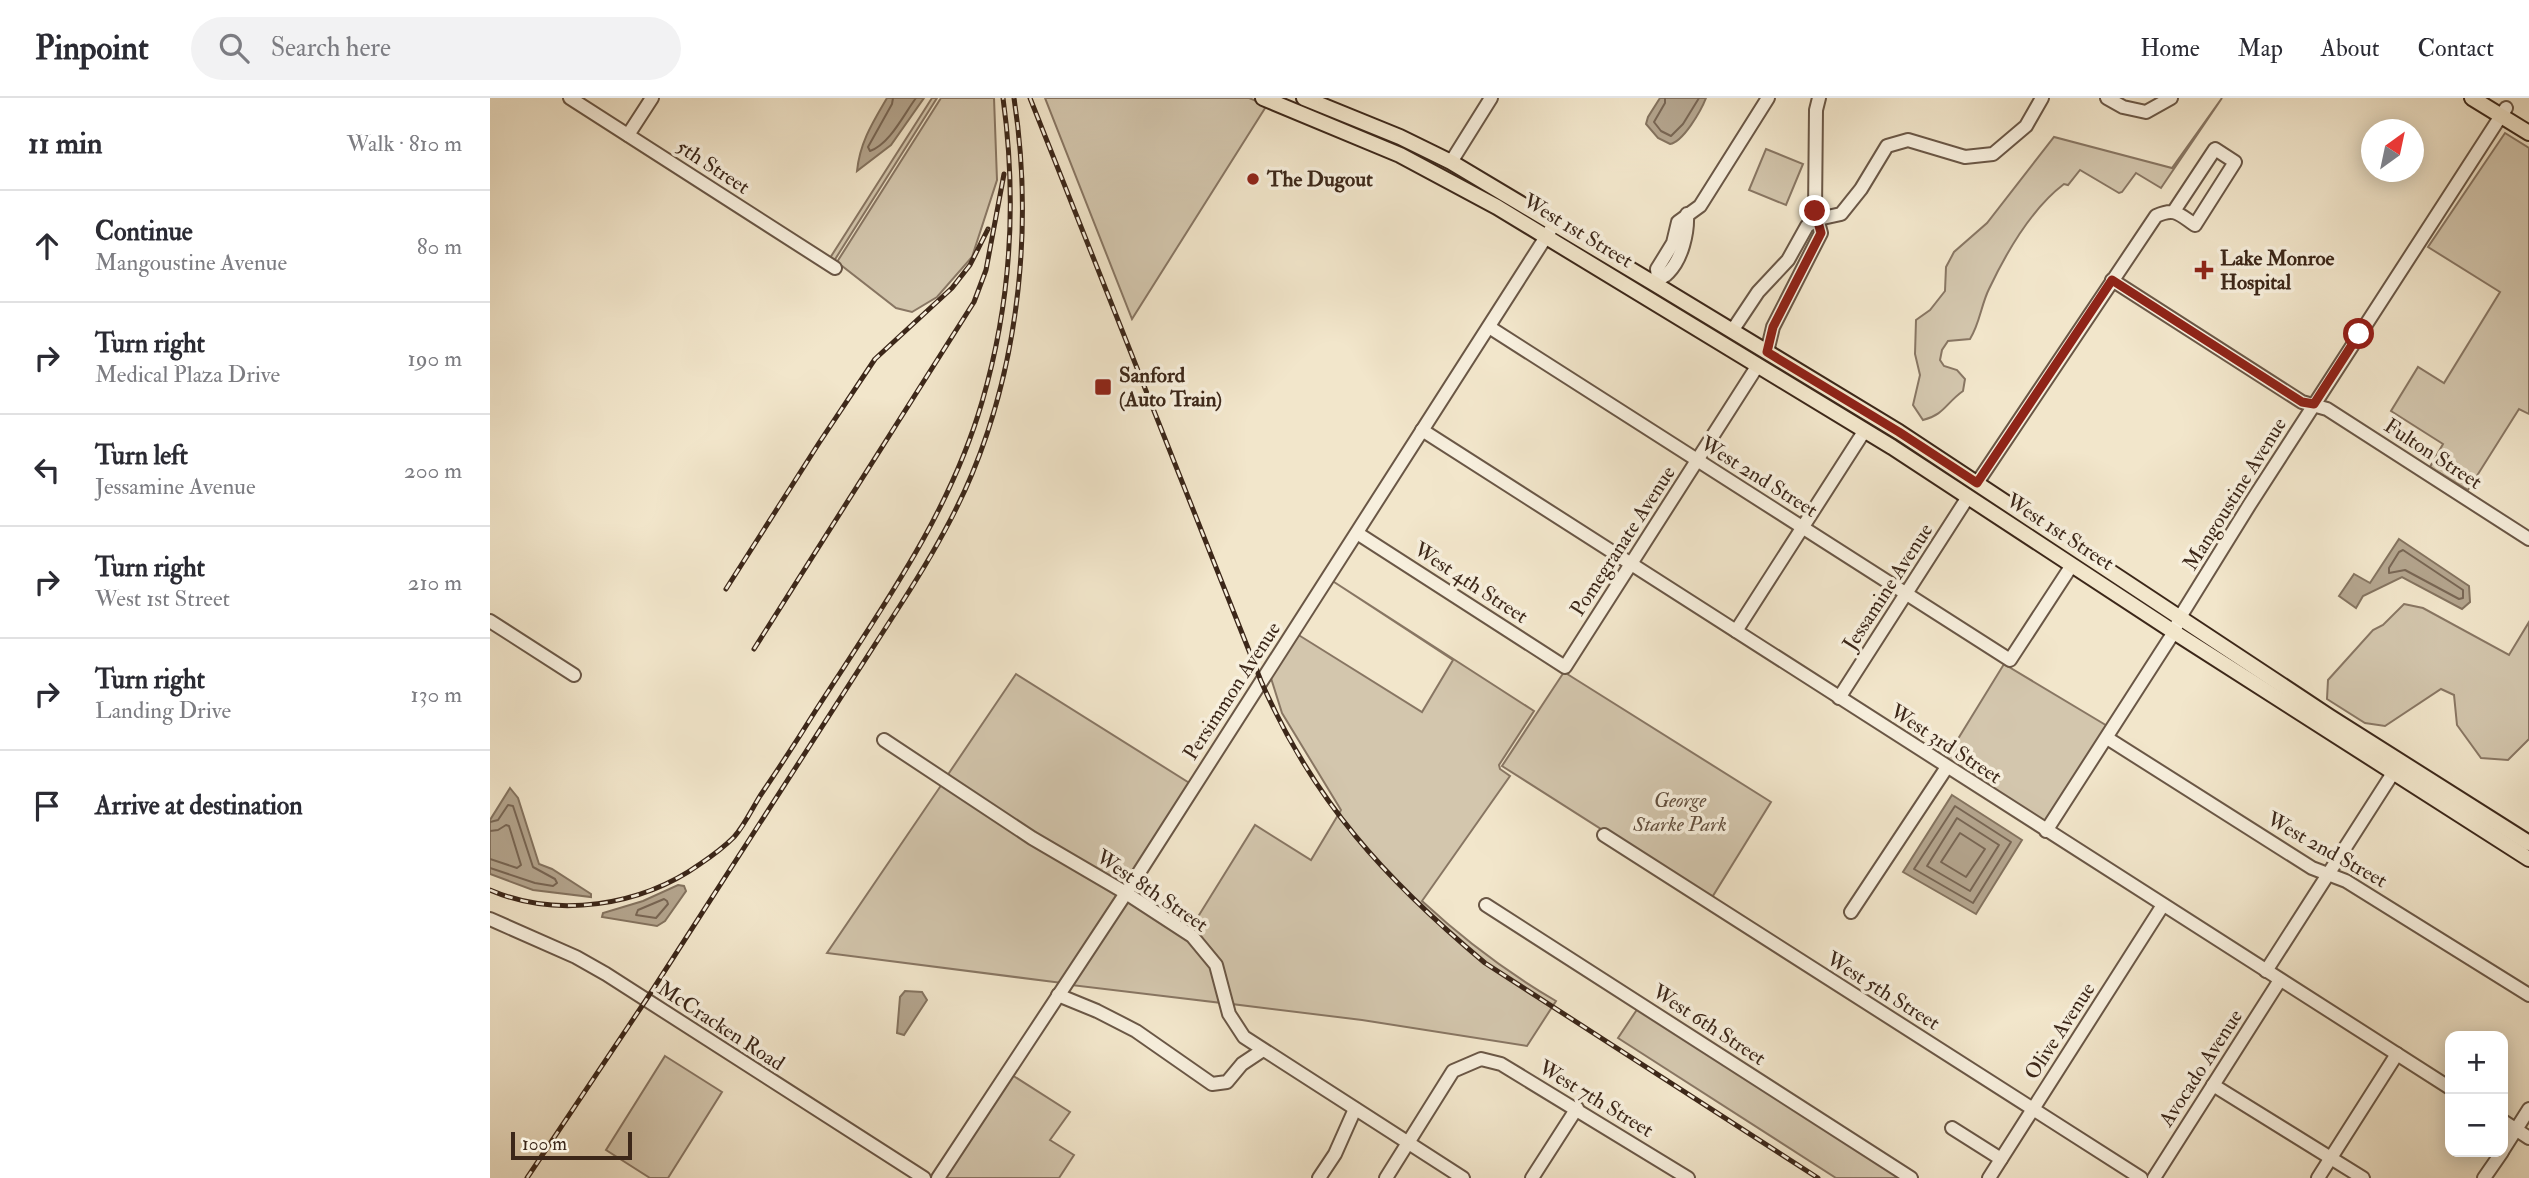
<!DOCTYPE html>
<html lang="en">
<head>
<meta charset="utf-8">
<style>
  body { margin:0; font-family:"IM FELL Double Pica",serif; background:#f2f2f3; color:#2b2b33 }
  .controls { position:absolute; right:21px; bottom:21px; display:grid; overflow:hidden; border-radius:14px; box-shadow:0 4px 18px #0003 }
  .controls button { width:63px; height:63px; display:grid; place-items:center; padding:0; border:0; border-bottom:2px solid #e1e1e2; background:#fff; color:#2b2b33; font:35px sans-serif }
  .compass { position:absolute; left:1871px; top:21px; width:63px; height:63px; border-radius:50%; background:#fff; box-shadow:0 4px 18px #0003; rotate:33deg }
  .scale { position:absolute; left:21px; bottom:18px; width:121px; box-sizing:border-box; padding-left:7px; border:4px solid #3c2719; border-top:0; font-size:19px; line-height:24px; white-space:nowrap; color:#3c2719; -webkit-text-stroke:5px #f7efdd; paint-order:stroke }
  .stop { position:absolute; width:21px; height:21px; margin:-16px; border:5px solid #8f2418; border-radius:50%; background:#fff }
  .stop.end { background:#8f2418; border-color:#fff; box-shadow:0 2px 7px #0008 }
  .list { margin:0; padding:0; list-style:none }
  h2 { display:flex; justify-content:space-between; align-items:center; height:91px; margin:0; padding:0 28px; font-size:30px }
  h2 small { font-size:23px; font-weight:400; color:#7c7c81 }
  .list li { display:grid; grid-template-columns:46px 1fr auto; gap:21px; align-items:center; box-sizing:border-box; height:112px; padding:0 28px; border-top:2px solid #e1e1e2 }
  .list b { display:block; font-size:26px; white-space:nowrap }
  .list p { margin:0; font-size:23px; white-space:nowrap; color:#7c7c81 }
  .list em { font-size:23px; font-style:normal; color:#7c7c81 }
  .icon { flex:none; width:38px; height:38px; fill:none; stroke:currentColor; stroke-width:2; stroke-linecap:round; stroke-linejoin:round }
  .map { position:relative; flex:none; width:2039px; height:1080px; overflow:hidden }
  header { display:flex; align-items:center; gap:42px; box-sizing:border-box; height:98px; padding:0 35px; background:#fff; border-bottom:2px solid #e1e1e2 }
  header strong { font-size:33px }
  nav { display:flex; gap:38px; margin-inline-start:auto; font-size:24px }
  .search { width:490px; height:63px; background:#f2f2f3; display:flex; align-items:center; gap:18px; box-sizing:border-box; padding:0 24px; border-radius:38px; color:#7c7c81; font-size:26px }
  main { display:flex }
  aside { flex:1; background:#fff }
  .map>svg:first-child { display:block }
  .green { fill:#d3c6ad; stroke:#887663; stroke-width:2 }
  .water { fill:#b4a58e; stroke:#84735f; stroke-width:2 }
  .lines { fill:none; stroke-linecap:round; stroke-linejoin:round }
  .shore { stroke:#786654; stroke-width:2 }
  .minor-casing { stroke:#6a5746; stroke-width:16 }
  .major-casing { stroke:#3c2719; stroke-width:18 }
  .minor { stroke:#f7efdd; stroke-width:12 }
  .major { stroke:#f2e6cb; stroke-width:14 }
  .rail-casing { stroke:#3c2719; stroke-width:5 }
  .rail { stroke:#f7efdd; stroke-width:2.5; stroke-dasharray:8; stroke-linecap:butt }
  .route { stroke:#8f2418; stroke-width:9 }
  .poi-dot { fill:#8f2418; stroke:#f7efdd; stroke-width:2.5 }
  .labels { text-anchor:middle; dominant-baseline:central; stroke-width:7; stroke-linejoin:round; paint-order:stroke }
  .street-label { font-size:21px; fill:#3c2719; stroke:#f7efdd }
  .poi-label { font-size:21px; font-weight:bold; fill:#3c2719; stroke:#f7efdd; text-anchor:start }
  .park-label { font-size:21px; font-style:italic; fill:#624f3e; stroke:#f7efdd }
</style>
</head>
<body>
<header>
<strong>Pinpoint</strong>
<div class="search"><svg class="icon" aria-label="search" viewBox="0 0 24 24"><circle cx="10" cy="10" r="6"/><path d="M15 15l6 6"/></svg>Search here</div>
<nav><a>Home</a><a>Map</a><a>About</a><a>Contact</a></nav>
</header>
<main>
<aside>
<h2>11 min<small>Walk · 810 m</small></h2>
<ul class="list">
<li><svg class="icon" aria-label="ahead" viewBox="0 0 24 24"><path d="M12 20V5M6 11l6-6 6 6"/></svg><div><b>Continue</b><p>Mangoustine Avenue</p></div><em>80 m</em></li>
<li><svg class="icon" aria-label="right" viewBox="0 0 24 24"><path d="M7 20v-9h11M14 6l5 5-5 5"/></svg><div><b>Turn right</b><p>Medical Plaza Drive</p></div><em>190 m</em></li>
<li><svg class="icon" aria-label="left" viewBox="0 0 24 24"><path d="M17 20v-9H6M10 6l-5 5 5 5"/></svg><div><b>Turn left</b><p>Jessamine Avenue</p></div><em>200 m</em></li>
<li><svg class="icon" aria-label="right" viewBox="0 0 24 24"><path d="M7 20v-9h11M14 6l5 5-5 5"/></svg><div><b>Turn right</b><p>West 1st Street</p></div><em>210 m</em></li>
<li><svg class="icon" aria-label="right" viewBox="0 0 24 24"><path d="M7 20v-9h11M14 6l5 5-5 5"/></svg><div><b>Turn right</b><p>Landing Drive</p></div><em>130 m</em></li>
<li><svg class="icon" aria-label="arrive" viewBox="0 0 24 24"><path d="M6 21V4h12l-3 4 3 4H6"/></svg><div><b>Arrive at destination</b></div></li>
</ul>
</aside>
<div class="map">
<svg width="2039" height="1080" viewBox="0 0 2039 1080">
  <rect width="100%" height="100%" fill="#f2e6cb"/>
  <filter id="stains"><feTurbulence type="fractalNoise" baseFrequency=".00286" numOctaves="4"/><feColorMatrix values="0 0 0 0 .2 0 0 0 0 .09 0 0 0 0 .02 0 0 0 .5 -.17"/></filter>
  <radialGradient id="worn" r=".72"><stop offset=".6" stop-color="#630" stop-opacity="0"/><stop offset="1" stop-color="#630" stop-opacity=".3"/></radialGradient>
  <!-- green -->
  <g class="green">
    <path d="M442,0H447L344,163L340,160Z"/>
    <path d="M451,0H504L507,82L482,159L447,199L422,214L406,210L347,164Z"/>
    <path d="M555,0H759L777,7L642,221Z"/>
    <path d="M1732,0L1671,90L1646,75L1632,94L1629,95L1590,72L1578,87L1574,86C1541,111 1517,153 1499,191C1491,207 1490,225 1480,241L1458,243L1452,252L1450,262L1454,268L1467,272L1475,281L1473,293C1456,305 1454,317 1433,322L1423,307L1430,277L1425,256L1426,222L1440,212L1455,193L1456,169L1464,154L1497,125L1564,39L1682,70Z"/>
    <path d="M2015,35L2039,50V316L2029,311L1978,392L1940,369L1953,346L1901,313L1928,269L1954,285L2010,194L1938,149Z"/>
    <path d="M1276,51L1313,66L1296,107L1259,92Z"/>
    <path d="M841,482L1044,613L1009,667L1010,671L1020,678L932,803C973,841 1018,875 1066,903L1037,948L872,922L742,906L735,876L654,801L701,830L765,727L821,762L851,712L792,615L780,577L807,536L932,614L963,562Z"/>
    <path d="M1914,506L1933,510L2019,557L2039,524V641L2018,662L1991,660L1967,627L1964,597L1951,591L1895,628L1875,625L1837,601L1838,582L1883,532L1893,527Z"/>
    <path d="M1514,566L1619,629L1556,727L1455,662Z"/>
    <path d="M1074,574L1281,704L1221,801L1012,668Z"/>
    <path d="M526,576L701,686L635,789L545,736L457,678Z"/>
    <path d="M452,686L630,797L572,885L337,855Z"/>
    <path d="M637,801L699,842L722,869L732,905L581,887Z"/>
    <path d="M1148,910L1412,1080H1346L1128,940Z"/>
    <path d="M175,958L232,994L178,1080H160L116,1052Z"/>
    <path d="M522,977L580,1014L560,1042L584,1057L569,1080H454Z"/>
  </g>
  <!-- water -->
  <g class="water">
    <path d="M397,0H434L401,47L367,73C370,44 383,24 397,0Z"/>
    <path d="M1170,0H1216C1211,13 1193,44 1180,46L1168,40L1156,26L1158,19Z"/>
    <path d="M1909,441L1979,488L1980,504L1972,511L1912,479L1873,498L1866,510L1849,498L1864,476L1880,485Z"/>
    <path d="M20,690L28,700L49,766L62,771L101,796V799L43,792L0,776V722Z"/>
    <path d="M1462,697L1532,742L1486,816L1413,774Z"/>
    <path d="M188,787L194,788L196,793L175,823L167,828L112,819L113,815L153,803Z"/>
    <path d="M415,893L432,894L437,902L414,937L407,935L410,899Z"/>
  </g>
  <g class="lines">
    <!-- shore -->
    <g class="shore">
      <path d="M403,0L402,6L378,49L380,53C400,46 414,16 426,0"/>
      <path d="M1175,0V5L1164,24L1171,33L1181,38L1193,26L1209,0"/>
      <path d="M1913,452L1973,492V500L1969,501L1915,472L1899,475V470L1909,454Z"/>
      <path d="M1465,708L1521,744L1483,805L1424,771Z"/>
      <path d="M1467,720L1509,747L1480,793L1437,768Z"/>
      <path d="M0,724L8,722L18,707L23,708L43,769L65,781L67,785L63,788L45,785L0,770"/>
      <path d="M0,733L8,732L16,727L19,728L31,767L27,770L0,761"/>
      <path d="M1470,735L1495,751L1476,779L1451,764Z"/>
      <path d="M174,801L177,803L178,806L166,820L146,817L148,812Z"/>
    </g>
    <defs>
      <g id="minor">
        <path d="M80,0L345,170"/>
        <path d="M1617,0L1633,9L1656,14L1681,0"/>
        <path d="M138,37L162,0"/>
        <path d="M961,64L1001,0"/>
        <path d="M1168,181L1167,171L1183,145L1188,124L1210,108L1278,0"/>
        <path d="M1622,182L1812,304L1837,311L2039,441"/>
        <path d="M1165,186C1169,179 1174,180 1178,175C1192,161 1198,135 1197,116"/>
        <path d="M999,229L1520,562L1582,467"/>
        <path d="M1242,233L1268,194L1298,162L1317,128L1328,121L1351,116L1371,91L1397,48L1418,42L1475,59L1503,56L1536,28L1552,0"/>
        <path d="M1277,254L1283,229L1331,135L1325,113L1326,12L1329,0"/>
        <path d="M932,332L1960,990"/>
        <path d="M1487,385L1666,118C1685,109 1689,116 1705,127L1745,64L1725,51L1684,113"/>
        <path d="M867,435L1075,569L1268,267"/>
        <path d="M0,523L84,577"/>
        <path d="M1246,533L1375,332"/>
        <path d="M1349,600L1478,399"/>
        <path d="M1617,640L1822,770L1856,783L2039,897"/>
        <path d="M394,642L542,740L636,795L702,838L726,867L739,916L754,939L973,1080"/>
        <path d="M1556,733L1684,534L1690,519L1760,406L2016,10"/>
        <path d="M1114,737L1651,1080"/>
        <path d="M996,807L1421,1080"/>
        <path d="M1361,814L1457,669"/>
        <path d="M0,821L86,859L116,876L434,1080"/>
        <path d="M1776,873L1903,675"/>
        <path d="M568,897L607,913L646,933L722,986L737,984L752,966L773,952"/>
        <path d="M1723,987L1873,1080"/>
        <path d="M2013,1023L2039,1040"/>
        <path d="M1462,1030L1511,1061"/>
        <path d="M2013,1052L2039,1011"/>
        <path d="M448,1080L636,795L1061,131"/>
        <path d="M829,1080L845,1056L865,1011"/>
        <path d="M896,1080L963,973L991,961L1011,966L1198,1080"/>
        <path d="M1042,1080L1087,1010"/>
        <path d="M1499,1080L1673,807"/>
        <path d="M1664,1080L1790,882"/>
        <path d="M1828,1080L1907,956"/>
        <path d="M1994,1080L2012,1054"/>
      </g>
      <g id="major">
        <path d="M773,0L910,57L1007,109L1402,349L1684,534L2039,761"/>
        <path d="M814,0L910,39L961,64L1165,186L1409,334L1840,619L2039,745"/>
        <path d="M1982,0L2039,35"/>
      </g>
    </defs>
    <!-- minor casing -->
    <use href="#minor" class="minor-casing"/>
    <!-- major casing -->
    <use href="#major" class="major-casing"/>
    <!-- minor -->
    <use href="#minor" class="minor"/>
    <!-- major -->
    <use href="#major" class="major"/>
    <defs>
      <g id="rail">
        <path d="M540,0L771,583C823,703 896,782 995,865L1328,1080"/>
        <path d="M236,491L329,345L385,261L462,190L480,167L498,131"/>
        <path d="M264,551L484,204L496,172L514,76"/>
        <path d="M0,792C67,821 151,808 210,766C222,758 234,749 244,739C254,728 262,711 270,698C289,670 308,641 326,612C389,514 459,418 492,304C521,205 527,102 513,0"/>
        <path d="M37,1080L156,902L411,506C438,464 463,422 482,376C530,260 543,124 524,0"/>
      </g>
    </defs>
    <!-- rail casing -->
    <use href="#rail" class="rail-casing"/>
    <!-- rail -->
    <use href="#rail" class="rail"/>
  </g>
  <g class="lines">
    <!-- route -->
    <path class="route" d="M1325,113L1331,135L1283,229L1277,254L1409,334L1487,385L1622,182L1812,304L1824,306L1869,236"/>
  </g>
  <!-- markers -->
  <g class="poi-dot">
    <circle cx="763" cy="81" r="7"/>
    <path d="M1710.5 161.5h7v7h7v7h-7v7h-7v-7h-7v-7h7z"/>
    <rect x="604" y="280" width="18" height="18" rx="3.5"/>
  </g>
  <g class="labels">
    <!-- street labels -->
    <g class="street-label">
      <text transform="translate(223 69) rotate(33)">5th Street</text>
      <text transform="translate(1088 133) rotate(31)">West 1st Street</text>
      <text transform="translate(1943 356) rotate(33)">Fulton Street</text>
      <text transform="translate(1269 379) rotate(32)">West 2nd Street</text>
      <text transform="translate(1745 396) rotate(-58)">Mangoustine Avenue</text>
      <text transform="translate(1570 434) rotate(33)">West 1st Street</text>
      <text transform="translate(1133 443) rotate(-57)">Pomegranate Avenue</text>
      <text transform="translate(981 485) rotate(33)">West 4th Street</text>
      <text transform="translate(1398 489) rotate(-57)">Jessamine Avenue</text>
      <text transform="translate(742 593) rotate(-57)">Persimmon Avenue</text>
      <text transform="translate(1456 646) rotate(33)">West 3rd Street</text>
      <text transform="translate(1837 752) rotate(29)">West 2nd Street</text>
      <text transform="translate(662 793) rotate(34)">West 8th Street</text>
      <text transform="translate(1393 893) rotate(32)">West 5th Street</text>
      <text transform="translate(1219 927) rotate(33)">West 6th Street</text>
      <text transform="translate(231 928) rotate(33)">McCracken Road</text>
      <text transform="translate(1570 933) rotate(-57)">Olive Avenue</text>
      <text transform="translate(1711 970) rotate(-57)">Avocado Avenue</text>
      <text transform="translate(1106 1001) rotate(31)">West 7th Street</text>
    </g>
    <!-- poi labels -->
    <g class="poi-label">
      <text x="777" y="81">The Dugout</text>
      <text x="1730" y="160">Lake Monroe<tspan x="1730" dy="24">Hospital</tspan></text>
      <text x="629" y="277">Sanford<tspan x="629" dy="24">(Auto Train)</tspan></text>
    </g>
    <!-- park labels -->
    <g class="park-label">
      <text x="1190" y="702">George<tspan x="1190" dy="24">Starke Park</tspan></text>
    </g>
  </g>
  <rect width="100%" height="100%" filter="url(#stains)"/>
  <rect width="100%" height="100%" fill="url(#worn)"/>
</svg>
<div class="controls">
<button>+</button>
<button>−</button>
</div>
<svg class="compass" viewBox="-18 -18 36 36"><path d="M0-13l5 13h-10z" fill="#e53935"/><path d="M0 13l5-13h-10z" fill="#7c7c81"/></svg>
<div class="scale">100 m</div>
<div class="stop" style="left:1869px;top:236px"></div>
<div class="stop end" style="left:1325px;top:113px"></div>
</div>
</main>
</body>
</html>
